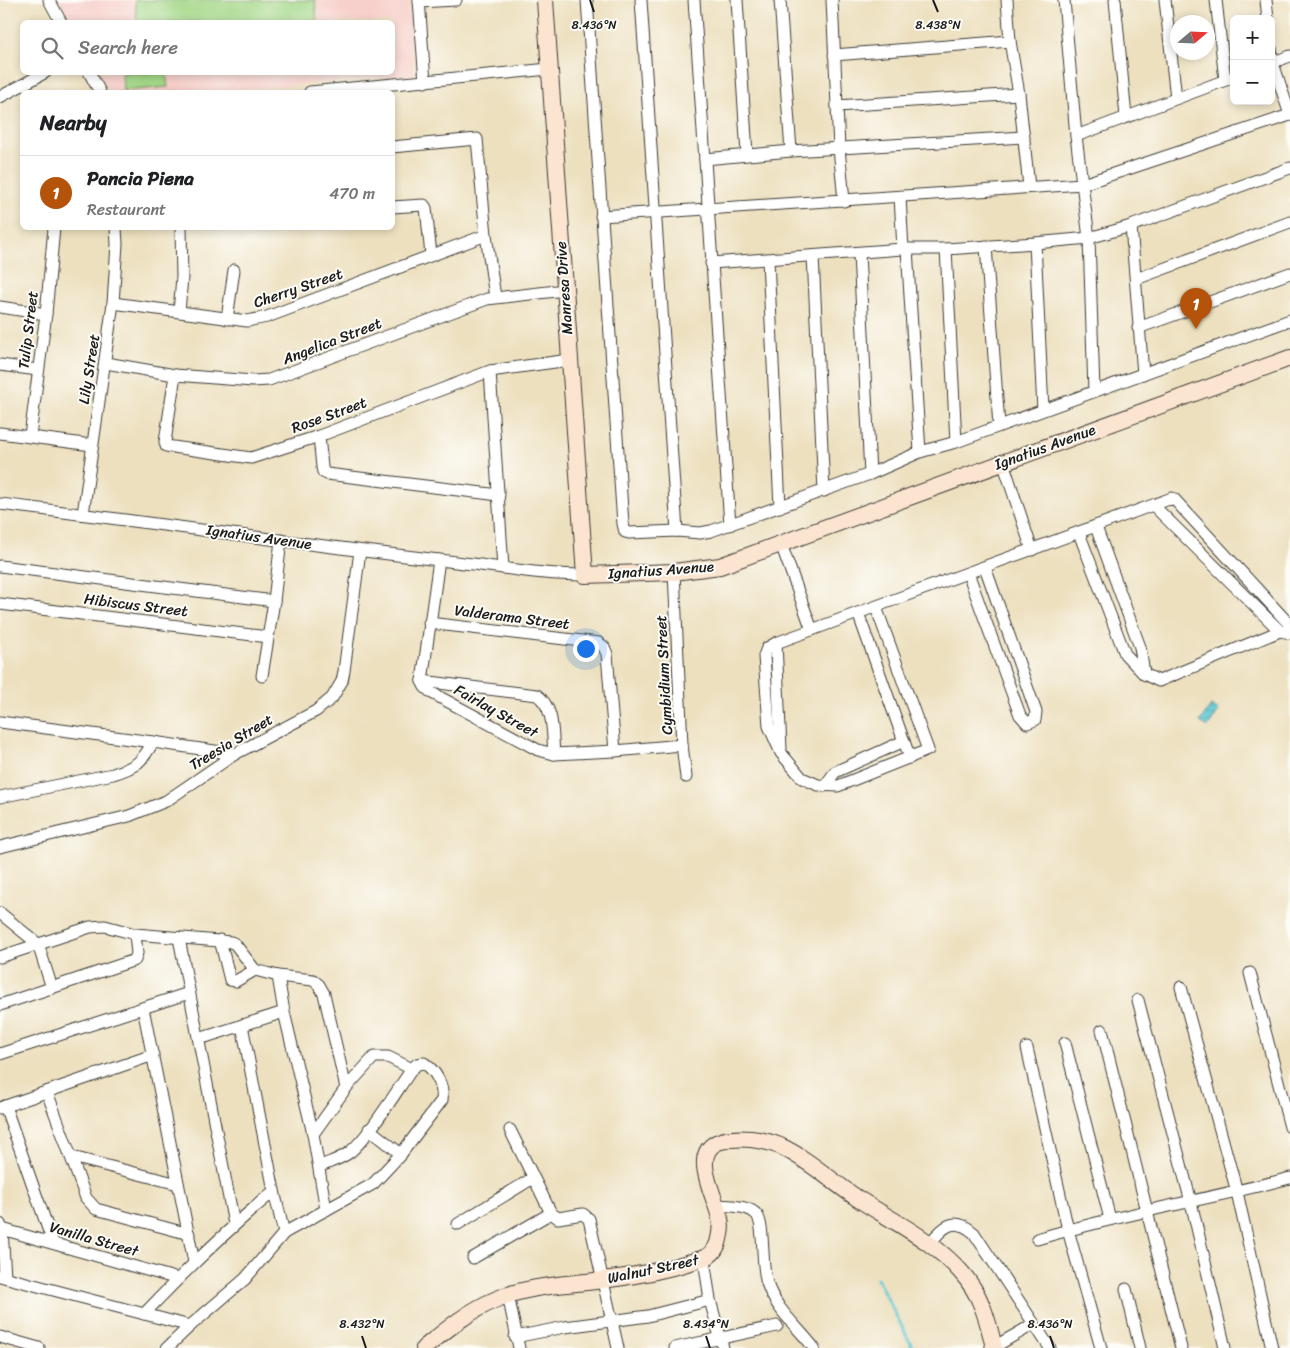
<!DOCTYPE html>
<html lang="en">
<head>
<meta charset="utf-8">
<style>
  body { margin:0; font-family:Sriracha,sans-serif; background:#f2f2f2; color:#202124 }
  .controls { position:absolute; right:15px; top:15px; display:grid; overflow:hidden; border-radius:8px; box-shadow:0 2px 8px #0003 }
  .controls button { width:45px; height:45px; display:grid; place-items:center; padding:0; border:0; border-bottom:1px solid #e0e0e0; background:#fff; color:#202124; font:25px sans-serif }
  .compass { position:absolute; left:1170px; top:15px; width:45px; height:45px; border-radius:50%; background:#fff; box-shadow:0 2px 8px #0003; rotate:71deg }
  .you { position:absolute; left:585px; top:648px; width:18px; height:18px; margin:-12px; border:4px solid #fff; border-radius:50%; background:#1a73e8; box-shadow:0 0 0 8px #1a73e833 }
  .badge { display:grid; place-items:center; width:32px; height:32px; border-radius:50%; background:#b45309; color:#fff; font-size:16px; font-weight:700 }
  .pin { position:absolute; translate:-50% -41px; filter:drop-shadow(0 1px 2px #0008) }
  .pin::after { content:''; position:absolute; top:26px; width:18px; height:15px; background:inherit; clip-path:polygon(0 0,100% 0,50% 100%) }
  .list { margin:0; padding:0; list-style:none }
  h2 { display:flex; justify-content:space-between; align-items:center; height:65px; margin:0; padding:0 20px; font-size:21px }
  h2 small { font-size:16px; font-weight:400; color:#757577 }
  .list li { display:grid; grid-template-columns:32px 1fr auto; gap:15px; align-items:center; box-sizing:border-box; height:75px; padding:0 20px; border-top:1px solid #e0e0e0 }
  .list b { display:block; font-size:19px; white-space:nowrap }
  .list p { margin:0; font-size:16px; white-space:nowrap; color:#757577 }
  .list em { font-size:16px; font-style:normal; color:#757577 }
  .icon { flex:none; width:28px; height:28px; fill:none; stroke:currentColor; stroke-width:2; stroke-linecap:round; stroke-linejoin:round }
  .map { position:relative; flex:none; width:1290px; height:1348px; overflow:hidden }
  .search { position:absolute; background:#fff; box-shadow:0 2px 8px #0003; left:20px; top:20px; width:375px; height:55px; display:flex; align-items:center; gap:12px; box-sizing:border-box; padding:0 18px; border-radius:8px; color:#757577; font-size:19px }
  .panel { position:absolute; background:#fff; box-shadow:0 2px 8px #0003; left:20px; top:90px; width:375px; height:140px; border-radius:8px }
  .map>svg:first-child { display:block }
  .built { fill:#f7d0cb }
  .pitch { fill:#a3d787; stroke:#607a52 }
  .water { fill:url(#water-rules); stroke:#3c7279 }
  .lines { fill:none; stroke-linecap:round; stroke-linejoin:round }
  .stream { stroke:#5dc9d6; stroke-width:3 }
  .street-casing { stroke:#3b3934; stroke-width:13 }
  .secondary-casing { stroke:#3b3934; stroke-width:18 }
  .street { stroke:#fff; stroke-width:11 }
  .secondary { stroke:#fce5d0; stroke-width:16 }
  .ticks { fill:none; stroke:#1c1c1c; stroke-width:2 }
  .labels { text-anchor:middle; dominant-baseline:central; stroke-width:4; stroke-linejoin:round; paint-order:stroke }
  .street-label { font-size:15px; fill:#1c1c1c; stroke:#fdfcf7 }
  .ticks-label { font-size:12px; text-anchor:middle; fill:#1c1c1c; stroke:#fdfcf7; stroke-width:4; stroke-linejoin:round; paint-order:stroke }
</style>
</head>
<body>
<div class="map">
<svg width="1290" height="1348" viewBox="0 0 1290 1348">
  <defs>
    <pattern id="water-rules" width="6" height="5" patternUnits="userSpaceOnUse" patternTransform="scale(1.25)"><rect width="6" height="5" fill="#5dc9d6"/><path d="M0 2.5h6" fill="none" stroke="#50acb7"/></pattern>
  </defs>
  <rect width="100%" height="100%" fill="#fdfcf7"/>
  <filter id="ink" filterUnits="userSpaceOnUse"><feTurbulence type="fractalNoise" baseFrequency=".02" numOctaves="2"/><feDisplacementMap in="SourceGraphic" scale="10" xChannelSelector="R" yChannelSelector="G"/><feConvolveMatrix kernelMatrix="1 2 1 2 8 2 1 2 1" color-interpolation-filters="sRGB"/></filter>
  <filter id="wash" filterUnits="userSpaceOnUse"><feTurbulence type="fractalNoise" baseFrequency=".0096" numOctaves="4" result="noise"/><feDisplacementMap in="SourceGraphic" scale="20" xChannelSelector="R" yChannelSelector="G"/><feGaussianBlur stdDeviation="1.12" result="paint"/><feColorMatrix in="noise" values="0 0 0 0 0 0 0 0 0 0 0 0 0 0 0 0 0 1.4 0 .05"/><feComposite in="paint" operator="in"/></filter>
  <g filter="url(#wash)">
    <rect width="100%" height="100%" fill="#ede0bf"/>
    <!-- built -->
    <path class="built" d="M58,0H409L414,75L209,92H109L98,73L392,72V22H70Z"/>
    <!-- pitch -->
    <g class="pitch">
      <path d="M135,0H315L317,22H137Z"/>
      <path d="M122,73H166L168,87L123,91Z"/>
    </g>
    <!-- water -->
    <path class="water" d="M1211,706L1219,711L1208,727L1200,722Z"/>
    <g class="lines">
      <!-- stream -->
      <path class="stream" d="M877,1279L913,1348"/>
    </g>
  </g>
  <g filter="url(#ink)">
    <g class="lines">
      <defs>
        <g id="street">
          <path d="M49,0L61,22"/>
          <path d="M419,0L425,82"/>
          <path d="M587,0L623,524L625,532L629,533L677,531L700,533L711,531L870,474L920,452L956,442L1290,320"/>
          <path d="M641,0L677,531"/>
          <path d="M694,0L730,525"/>
          <path d="M737,0L747,154"/>
          <path d="M780,0L791,151"/>
          <path d="M832,0L839,148L844,201"/>
          <path d="M1007,0L1010,41L1019,94L1029,187"/>
          <path d="M1064,0L1076,136L1089,238L1094,391"/>
          <path d="M1115,0L1126,117"/>
          <path d="M1165,0L1176,98"/>
          <path d="M1216,0L1225,80"/>
          <path d="M1266,0L1268,19"/>
          <path d="M419,2L456,0"/>
          <path d="M1271,49L1273,63L1290,115"/>
          <path d="M834,55L1010,41"/>
          <path d="M1271,63L1290,56"/>
          <path d="M89,72L100,92"/>
          <path d="M310,92L549,69"/>
          <path d="M0,97L46,72"/>
          <path d="M837,106L1019,94"/>
          <path d="M1076,136L1234,77"/>
          <path d="M392,147L477,139L486,235L495,297"/>
          <path d="M705,159L791,151L1024,137"/>
          <path d="M900,197L903,249"/>
          <path d="M392,207L424,205L426,208L431,255"/>
          <path d="M601,216L1083,184L1290,115"/>
          <path d="M1131,226L1143,374"/>
          <path d="M1035,243L1043,410"/>
          <path d="M986,246L999,426"/>
          <path d="M907,249L920,452"/>
          <path d="M946,249L956,442"/>
          <path d="M859,253L870,474"/>
          <path d="M813,256L824,491"/>
          <path d="M768,260L780,507"/>
          <path d="M711,263L903,249H946L1035,243L1089,238L1131,226L1290,168"/>
          <path d="M1136,279L1290,222"/>
          <path d="M113,303L247,321L267,317L486,235"/>
          <path d="M0,307L46,314"/>
          <path d="M179,312L182,277L181,228"/>
          <path d="M227,319L234,270"/>
          <path d="M1138,328L1290,273"/>
          <path d="M106,363L175,375L253,381L269,380L487,299L565,290"/>
          <path d="M0,365L38,370"/>
          <path d="M490,371L503,568"/>
          <path d="M175,375L165,442L166,446L251,458L319,436L490,371L569,360"/>
          <path d="M0,433L92,445"/>
          <path d="M30,436L46,314L54,228"/>
          <path d="M319,436L322,467L323,472L327,474L499,495"/>
          <path d="M1003,462L1032,550"/>
          <path d="M0,504C146,522 292,543 439,560C488,565 536,575 585,575"/>
          <path d="M1154,506L1280,631L1290,633"/>
          <path d="M83,514L113,303L117,244L116,228"/>
          <path d="M1096,527L1140,647L1144,674"/>
          <path d="M1079,533L1125,654L1144,674L1159,681L1280,631"/>
          <path d="M781,544L812,630"/>
          <path d="M0,566L274,601"/>
          <path d="M674,572L682,745L686,777"/>
          <path d="M968,573L1020,715L1027,723L1035,720L1036,712L985,567"/>
          <path d="M0,604L268,637"/>
          <path d="M876,607L928,750L838,786L818,785L802,778L781,753L769,726L764,656L767,648L776,643L1172,498L1174,499L1290,625"/>
          <path d="M858,613L910,758"/>
          <path d="M429,623L599,643L604,647L607,654L615,751"/>
          <path d="M776,643L781,749"/>
          <path d="M262,676L274,601L281,540"/>
          <path d="M422,681L425,687L432,693L538,750L554,754L615,751L682,745"/>
          <path d="M422,681L537,695C555,708 552,734 554,754"/>
          <path d="M422,681L439,560"/>
          <path d="M0,722L153,742L235,754"/>
          <path d="M825,786L835,772L904,741"/>
          <path d="M0,797L113,774C136,767 142,762 153,742"/>
          <path d="M0,847L129,816L166,801L235,754L316,711L332,698L342,681L344,671L360,551"/>
          <path d="M0,913L38,944L52,988"/>
          <path d="M135,934L231,942L235,944L255,970L278,976L313,980L319,985L324,994L346,1088"/>
          <path d="M179,938L234,1224"/>
          <path d="M220,940L230,980L236,981L255,970"/>
          <path d="M0,957L90,927L105,926L135,934L137,953L135,960L0,1005"/>
          <path d="M1250,973L1290,1127"/>
          <path d="M278,976L284,1012L313,1134L326,1210"/>
          <path d="M1181,987L1237,1192L1272,1348"/>
          <path d="M1138,1000L1191,1202L1225,1348"/>
          <path d="M143,1008L194,1262"/>
          <path d="M242,1025L274,1191L284,1233"/>
          <path d="M1102,1030L1181,1348"/>
          <path d="M199,1039L284,1012"/>
          <path d="M1065,1043L1110,1219"/>
          <path d="M1027,1048L1068,1230L1101,1348"/>
          <path d="M0,1054L189,993"/>
          <path d="M47,1092L86,1198L96,1209L189,1234"/>
          <path d="M5,1106L53,1243"/>
          <path d="M0,1108L153,1055"/>
          <path d="M369,1129L401,1154"/>
          <path d="M510,1130L551,1213L558,1218L583,1214L589,1219L618,1348"/>
          <path d="M72,1157L178,1184"/>
          <path d="M319,1167C329,1162 341,1159 350,1152C371,1134 395,1093 412,1069"/>
          <path d="M717,1205C729,1206 749,1205 757,1215C765,1226 761,1267 767,1283C775,1309 798,1327 814,1348"/>
          <path d="M0,1224L2,1229L5,1277"/>
          <path d="M458,1224L533,1178"/>
          <path d="M2,1229L178,1279"/>
          <path d="M1037,1239C1120,1214 1206,1200 1290,1178"/>
          <path d="M929,1244C943,1227 954,1215 974,1233L1050,1348"/>
          <path d="M473,1258L551,1213"/>
          <path d="M704,1259L710,1300L723,1348"/>
          <path d="M0,1276L190,1326L167,1348"/>
          <path d="M1126,1289L1140,1348"/>
          <path d="M508,1295L519,1348"/>
          <path d="M144,1314C185,1271 227,1230 274,1191"/>
          <path d="M190,1326L245,1279L284,1233L373,1184L401,1154L442,1100C444,1086 436,1071 424,1063L417,1064L412,1069L388,1057H374L346,1088L313,1134"/>
          <path d="M0,1337L39,1348"/>
          <path d="M515,1337L565,1327L648,1316L710,1300"/>
          <path d="M994,1347L1034,1324"/>
          <path d="M675,1348L777,1326"/>
        </g>
        <g id="secondary">
          <path d="M545,0L585,575L674,572L720,566L1290,358"/>
          <path d="M424,1348C446,1330 470,1310 497,1299C527,1286 563,1285 595,1281C631,1277 667,1270 701,1259C709,1257 715,1251 718,1243C720,1235 722,1228 720,1219C717,1198 687,1152 721,1141C739,1136 763,1139 780,1146C808,1159 831,1181 857,1198C892,1221 933,1240 961,1272C981,1294 988,1320 994,1348"/>
        </g>
      </defs>
      <!-- street casing -->
      <use href="#street" class="street-casing"/>
      <!-- secondary casing -->
      <use href="#secondary" class="secondary-casing"/>
      <!-- street -->
      <use href="#street" class="street"/>
      <!-- secondary -->
      <use href="#secondary" class="secondary"/>
    </g>
  </g>
  <!-- ticks -->
  <path class="ticks" d="M590,0L594,12M933,0L938,12M362,1336L366,1348M706,1336L710,1348M1050,1336L1054,1348"/>
  <g class="labels">
    <!-- street labels -->
    <g class="street-label">
      <text transform="translate(298 288) rotate(-19)">Cherry Street</text>
      <text transform="translate(564 288) rotate(-94)">Manresa Drive</text>
      <text transform="translate(28 330) rotate(-83)">Tulip Street</text>
      <text transform="translate(332 341) rotate(-21)">Angelica Street</text>
      <text transform="translate(89 369) rotate(-81)">Lily Street</text>
      <text transform="translate(329 415) rotate(-20)">Rose Street</text>
      <text transform="translate(1045 447) rotate(-20)">Ignatius Avenue</text>
      <text transform="translate(259 537) rotate(8)">Ignatius Avenue</text>
      <text transform="translate(661 570) rotate(-4)">Ignatius Avenue</text>
      <text transform="translate(136 605) rotate(7)">Hibiscus Street</text>
      <text transform="translate(512 617) rotate(7)">Valderama Street</text>
      <text transform="translate(664 675) rotate(-93)">Cymbidium Street</text>
      <text transform="translate(496 711) rotate(29)">Fairlay Street</text>
      <text transform="translate(231 742) rotate(-31)">Treesia Street</text>
      <text transform="translate(94 1239) rotate(16)">Vanilla Street</text>
      <text transform="translate(653 1269) rotate(-12)">Walnut Street</text>
    </g>
  </g>
  <g class="ticks-label">
    <text x="594" y="29">8.436°N</text>
    <text x="938" y="29">8.438°N</text>
    <text x="362" y="1328">8.432°N</text>
    <text x="706" y="1328">8.434°N</text>
    <text x="1050" y="1328">8.436°N</text>
  </g>
</svg>
<div class="controls">
<button>+</button>
<button>−</button>
</div>
<svg class="compass" viewBox="-18 -18 36 36"><path d="M0-13l5 13h-10z" fill="#e53935"/><path d="M0 13l5-13h-10z" fill="#757577"/></svg>
<div class="you"></div>
<div class="pin badge" style="left:1196px;top:329px">1</div>
<div class="search"><svg class="icon" aria-label="search" viewBox="0 0 24 24"><circle cx="10" cy="10" r="6"/><path d="M15 15l6 6"/></svg>Search here</div>
<section class="panel">
<h2>Nearby<small></small></h2>
<ul class="list">
<li><span class="badge">1</span><div><b>Pancia Piena</b><p>Restaurant</p></div><em>470 m</em></li>
</ul>
</section>
</div>
</body>
</html>
